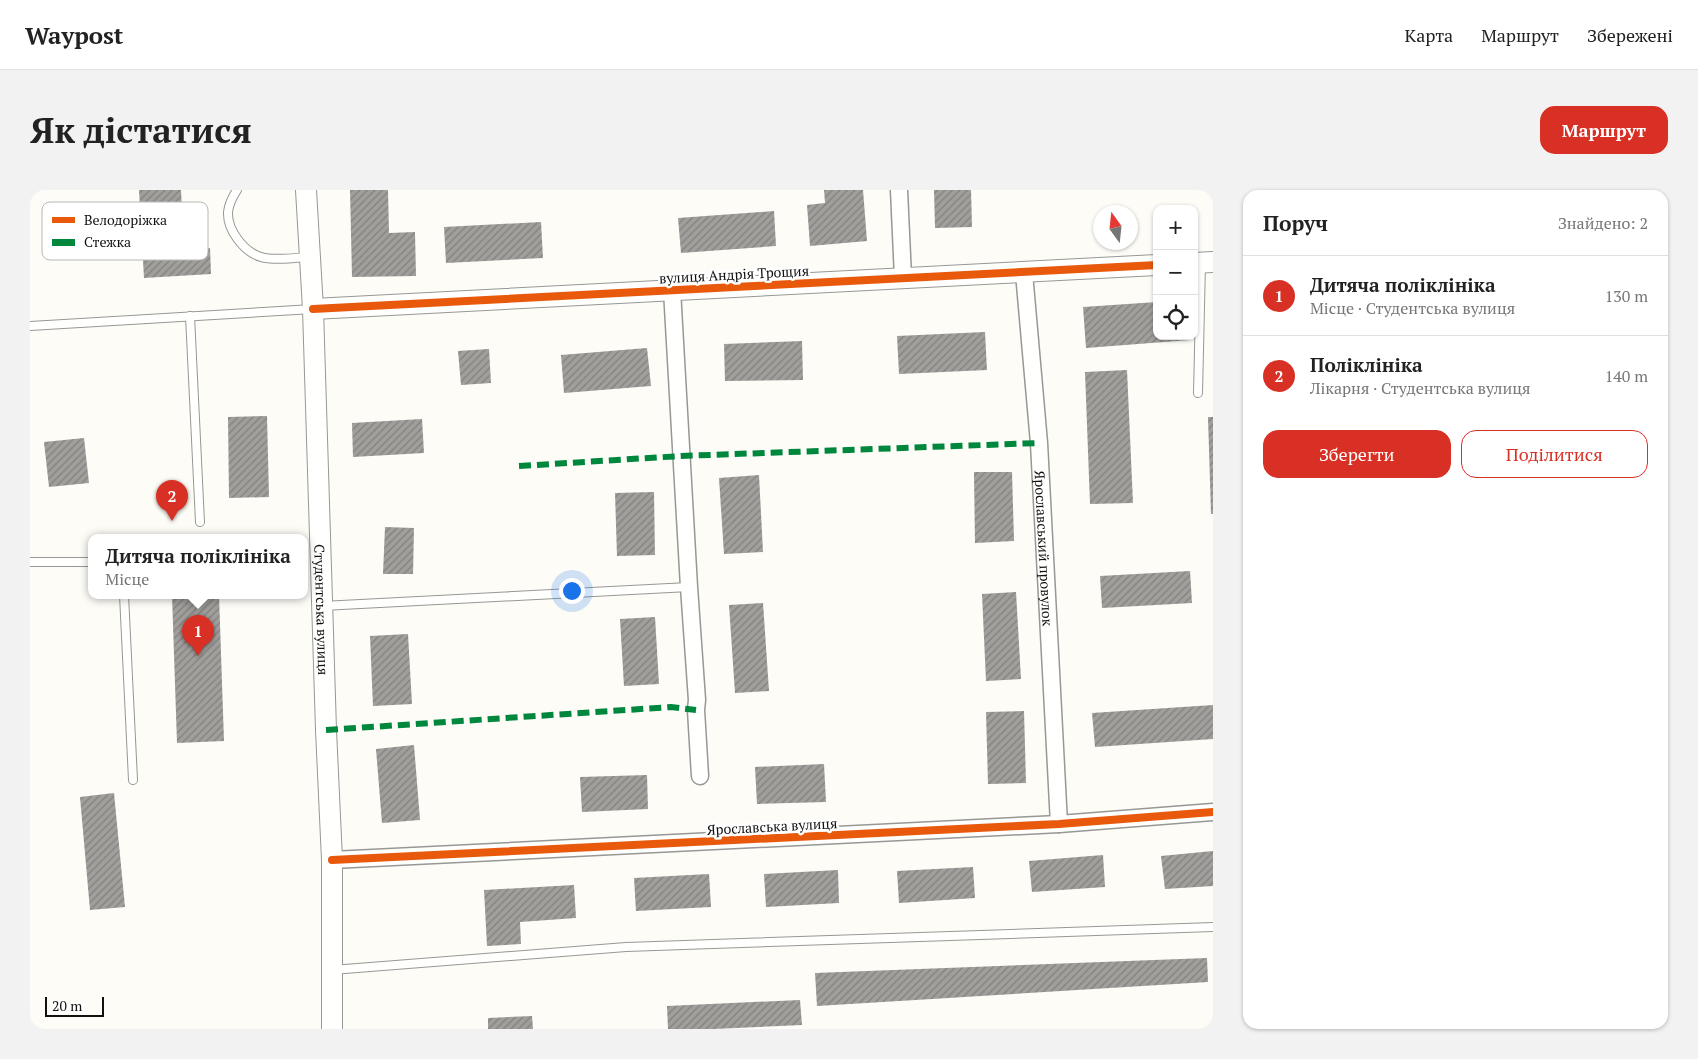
<!DOCTYPE html>
<html lang="uk">
<head>
<meta charset="utf-8">
<style>
  body { margin:0; font-family:"PT Serif",serif; background:#f2f2f2; color:#222 }
  .controls { position:absolute; right:15px; top:15px; display:grid; overflow:hidden; border-radius:10px; box-shadow:0 1px 4px #0004 }
  .controls button { width:45px; height:45px; display:grid; place-items:center; padding:0; border:0; border-bottom:1px solid #e0e0e0; background:#fff; color:#222; font:25px sans-serif }
  .compass { position:absolute; left:1063px; top:15px; width:45px; height:45px; border-radius:50%; background:#fff; box-shadow:0 1px 4px #0004; rotate:345deg }
  .scale { position:absolute; left:15px; bottom:12px; width:59px; box-sizing:border-box; padding-left:5px; border:2px solid #111; border-top:0; font-size:14px; line-height:18px; white-space:nowrap; color:#111; -webkit-text-stroke:4px #fff; paint-order:stroke }
  .you { position:absolute; left:541px; top:400px; width:18px; height:18px; margin:-12px; border:4px solid #fff; border-radius:50%; background:#1a73e8; box-shadow:0 0 0 8px #1a73e833 }
  .badge { display:grid; place-items:center; width:32px; height:32px; border-radius:50%; background:#d93025; color:#fff; font-size:16px; font-weight:700 }
  .pin { position:absolute; translate:-50% -41px; filter:drop-shadow(0 1px 2px #0008) }
  .pin::after { content:''; position:absolute; top:26px; width:18px; height:15px; background:inherit; clip-path:polygon(0 0,100% 0,50% 100%) }
  .popup { position:absolute; left:58px; top:344px; width:220px; height:65px; box-sizing:border-box; display:grid; place-content:center; border-radius:10px; background:#fff; filter:drop-shadow(0 1px 4px #0005); font-size:16px; white-space:nowrap; color:#767676 }
  .popup b { font-size:19px; color:#222 }
  .popup::after { content:''; position:absolute; left:50%; top:100%; margin-left:-10px; border:10px solid transparent; border-top-color:#fff }
  .list { margin:0; padding:0; list-style:none }
  h2 { display:flex; justify-content:space-between; align-items:center; height:65px; margin:0; padding:0 20px; font-size:21px }
  h2 small { font-size:16px; font-weight:400; color:#767676 }
  .list li { display:grid; grid-template-columns:32px 1fr auto; gap:15px; align-items:center; box-sizing:border-box; height:80px; padding:0 20px; border-top:1px solid #e0e0e0 }
  .list b { display:block; font-size:19px; white-space:nowrap }
  .list p { margin:0; font-size:16px; white-space:nowrap; color:#767676 }
  .list em { font-size:16px; font-style:normal; color:#767676 }
  .actions { display:flex; gap:10px; padding:15px 20px }
  .actions a { flex:1; padding:11px 0; border:1px solid #d93025; border-radius:15px; text-align:center; font-size:18px; color:#d93025 }
  .actions .main { background:#d93025; color:#fff }
  .icon { flex:none; width:28px; height:28px; fill:none; stroke:currentColor; stroke-width:2; stroke-linecap:round; stroke-linejoin:round }
  .map { position:relative; flex:none; width:1183px; height:839px; overflow:hidden; border-radius:15px }
  header { display:flex; align-items:center; gap:30px; box-sizing:border-box; height:70px; padding:0 25px; background:#fff; border-bottom:1px solid #e0e0e0 }
  header strong { font-size:24px }
  nav { display:flex; gap:28px; margin-inline-start:auto; font-size:18px }
  .intro { display:flex; align-items:center; justify-content:space-between; box-sizing:border-box; height:120px; padding:0 30px }
  h1 { margin:0; font-size:35px }
  .button { padding:12px 22px; border-radius:15px; background:#d93025; color:#fff; font-size:18px; font-weight:700 }
  main { display:flex; gap:30px; padding:0 30px }
  aside { flex:1; background:#fff; border-radius:15px; box-shadow:0 1px 4px #0004 }
  .map>svg:first-child { display:block }
  .building { fill:url(#building-hatch) }
  .lines { fill:none; stroke-linecap:round; stroke-linejoin:round }
  .service-casing { stroke:#979795; stroke-width:10 }
  .minor-casing { stroke:#979795; stroke-width:19 }
  .tertiary-casing { stroke:#979795; stroke-width:22 }
  .service { stroke:#fffffe; stroke-width:8 }
  .minor { stroke:#fffffe; stroke-width:16 }
  .tertiary { stroke:#fffffe; stroke-width:20 }
  .quiet { stroke:#00873e; stroke-width:6; stroke-dasharray:12 6; stroke-linecap:butt }
  .cycleway-casing { stroke:#fff; stroke-width:11 }
  .cycleway { stroke:#e8590c; stroke-width:8 }
  .labels { text-anchor:middle; dominant-baseline:central; stroke-width:5; stroke-linejoin:round; paint-order:stroke }
  .street-label { font-size:14px; fill:#111; stroke:#fff }
  .key { fill:#fff; stroke:#b8b8b8; stroke-width:1 }
  .key-label { font-size:14px; fill:#111 }
</style>
</head>
<body>
<header>
<strong>Waypost</strong>
<nav><a>Карта</a><a>Маршрут</a><a>Збережені</a></nav>
</header>
<div class="intro"><h1>Як дістатися</h1><a class="button">Маршрут</a></div>
<main>
<div class="map">
<svg width="1183" height="839" viewBox="0 0 1183 839">
  <defs>
    <pattern id="building-hatch" width="6" height="6" patternUnits="userSpaceOnUse" patternTransform="scale(1.25)"><rect width="6" height="6" fill="#a19f9c"/><path d="M-1 1l2-2M0 6l6-6M5 7l2-2" fill="none" stroke="#82807e"/></pattern>
  </defs>
  <rect width="100%" height="100%" fill="#fdfcf7"/>
  <!-- building -->
  <g class="building">
    <path d="M109,0H151L154,60L180,58L181,84L114,88Z"/>
    <path d="M320,0H358L359,43L385,42L386,86L322,87Z"/>
    <path d="M794,0H833L837,51L780,56L777,15L795,13Z"/>
    <path d="M904,0H941L942,37L905,38Z"/>
    <path d="M744,21L746,56L651,63L648,28Z"/>
    <path d="M511,32L513,68L416,73L414,37Z"/>
    <path d="M1127,112V146H1160V150L1056,158L1053,117Z"/>
    <path d="M955,142L957,180L869,184L867,146Z"/>
    <path d="M772,151L773,190L695,191L694,154Z"/>
    <path d="M617,158L621,196L534,203L531,165Z"/>
    <path d="M459,159L461,193L431,195L428,161Z"/>
    <path d="M1097,180L1103,313L1060,314L1055,182Z"/>
    <path d="M237,226L239,307L199,308L198,227Z"/>
    <path d="M1178,227H1183V324H1181Z"/>
    <path d="M392,229L394,263L323,267L322,233Z"/>
    <path d="M54,248L59,293L19,297L14,252Z"/>
    <path d="M944,282H982L984,351L945,353Z"/>
    <path d="M729,285L733,362L694,364L689,288Z"/>
    <path d="M624,302L625,365L587,366L585,303Z"/>
    <path d="M355,337L384,338L383,384H353Z"/>
    <path d="M1160,381L1162,413L1072,418L1070,386Z"/>
    <path d="M986,402L991,489L956,491L952,404Z"/>
    <path d="M142,405H189L194,551L147,553Z"/>
    <path d="M733,413L739,501L705,503L699,415Z"/>
    <path d="M625,427L629,494L594,496L590,429Z"/>
    <path d="M378,444L382,514L343,516L340,446Z"/>
    <path d="M1183,515V549L1065,557L1062,523Z"/>
    <path d="M994,521L996,593L958,594L956,522Z"/>
    <path d="M384,555L390,630L352,633L346,559Z"/>
    <path d="M794,574L796,612L727,614L725,577Z"/>
    <path d="M617,585L618,619L552,622L550,587Z"/>
    <path d="M84,603L95,717L60,720L50,607Z"/>
    <path d="M1183,661V696L1135,699L1131,666Z"/>
    <path d="M1073,665L1075,697L1002,702L999,671Z"/>
    <path d="M943,677L945,708L869,713L867,681Z"/>
    <path d="M808,680L809,713L736,717L734,684Z"/>
    <path d="M679,684L681,717L606,721L604,688Z"/>
    <path d="M544,695L546,728L490,732L491,754L457,756L454,700Z"/>
    <path d="M1177,768L1178,792L787,816L785,783Z"/>
    <path d="M770,810L772,835L684,839H638L637,816Z"/>
    <path d="M502,826L503,839H458V828Z"/>
  </g>
  <g class="lines">
    <defs>
      <g id="service">
        <path d="M207,0C203,6 199,14 198,22C197,40 214,62 231,67C243,71 265,68 278,67"/>
        <path d="M160,126L170,332"/>
        <path d="M0,136L283,119"/>
        <path d="M1168,203L1171,73"/>
        <path d="M0,372H62"/>
        <path d="M94,405L103,590"/>
        <path d="M292,416L659,397"/>
        <path d="M302,780L596,757L1183,737"/>
      </g>
      <g id="minor">
        <path d="M869,0L873,88"/>
        <path id="s1" d="M994,83L1009,253L1029,634"/>
        <path d="M642,100L659,397L667,510L666,520L670,586"/>
        <path d="M302,670L1029,634L1183,622"/>
      </g>
      <g id="tertiary">
        <path id="s2" d="M276,0L283,119L296,540L302,670V839"/>
        <path d="M1164,73L1183,72"/>
        <path d="M283,119L1127,75"/>
      </g>
    </defs>
    <!-- service casing -->
    <use href="#service" class="service-casing"/>
    <!-- minor casing -->
    <use href="#minor" class="minor-casing"/>
    <!-- tertiary casing -->
    <use href="#tertiary" class="tertiary-casing"/>
    <!-- service -->
    <use href="#service" class="service"/>
    <!-- minor -->
    <use href="#minor" class="minor"/>
    <!-- tertiary -->
    <use href="#tertiary" class="tertiary"/>
    <!-- quiet -->
    <g class="quiet">
      <path d="M489,276L651,266L1009,253"/>
      <path d="M296,540L641,517L666,520"/>
    </g>
    <defs>
      <g id="cycleway">
        <path d="M283,119L1127,75"/>
        <path d="M302,670L1029,634L1183,622"/>
      </g>
    </defs>
    <!-- cycleway casing -->
    <use href="#cycleway" class="cycleway-casing"/>
    <!-- cycleway -->
    <use href="#cycleway" class="cycleway"/>
  </g>
  <g class="labels">
    <!-- street labels -->
    <g class="street-label">
      <text transform="translate(704 84) rotate(-3)">вулиця Андрія Трощия</text>
      <text stroke="none"><textPath href="#s1" startOffset="276">Ярославський провулок</textPath></text>
      <text stroke="none"><textPath href="#s2" startOffset="420">Студентська вулиця</textPath></text>
      <text transform="translate(742 636) rotate(-3)">Ярославська вулиця</text>
    </g>
  </g>
  <!-- legend -->
  <rect x="12" y="12" width="166" height="58" rx="8" class="key"/>
  <rect x="22" y="27" width="23" height="6" fill="#e8590c"/>
  <rect x="22" y="49" width="23" height="7" fill="#00873e"/>
  <g class="key-label">
    <text x="54" y="35">Велодоріжка</text>
    <text x="54" y="57">Стежка</text>
  </g>
</svg>
<div class="controls">
<button>+</button>
<button>−</button>
<button><svg class="icon" aria-label="locate" viewBox="0 0 24 24"><circle cx="12" cy="12" r="6"/><path d="M12 2v4M12 18v4M2 12h4M18 12h4"/></svg></button>
</div>
<svg class="compass" viewBox="-18 -18 36 36"><path d="M0-13l5 13h-10z" fill="#e53935"/><path d="M0 13l5-13h-10z" fill="#767676"/></svg>
<div class="scale">20 m</div>
<div class="you"></div>
<div class="pin badge" style="left:168px;top:466px">1</div>
<div class="popup"><b>Дитяча поліклініка</b>Місце</div>
<div class="pin badge" style="left:142px;top:331px">2</div>
</div>
<aside>
<h2>Поруч<small>Знайдено: 2</small></h2>
<ul class="list">
<li><span class="badge">1</span><div><b>Дитяча поліклініка</b><p>Місце · Студентська вулиця</p></div><em>130 m</em></li>
<li><span class="badge">2</span><div><b>Поліклініка</b><p>Лікарня · Студентська вулиця</p></div><em>140 m</em></li>
</ul>
<div class="actions"><a class="main">Зберегти</a><a>Поділитися</a></div>
</aside>
</main>
</body>
</html>
